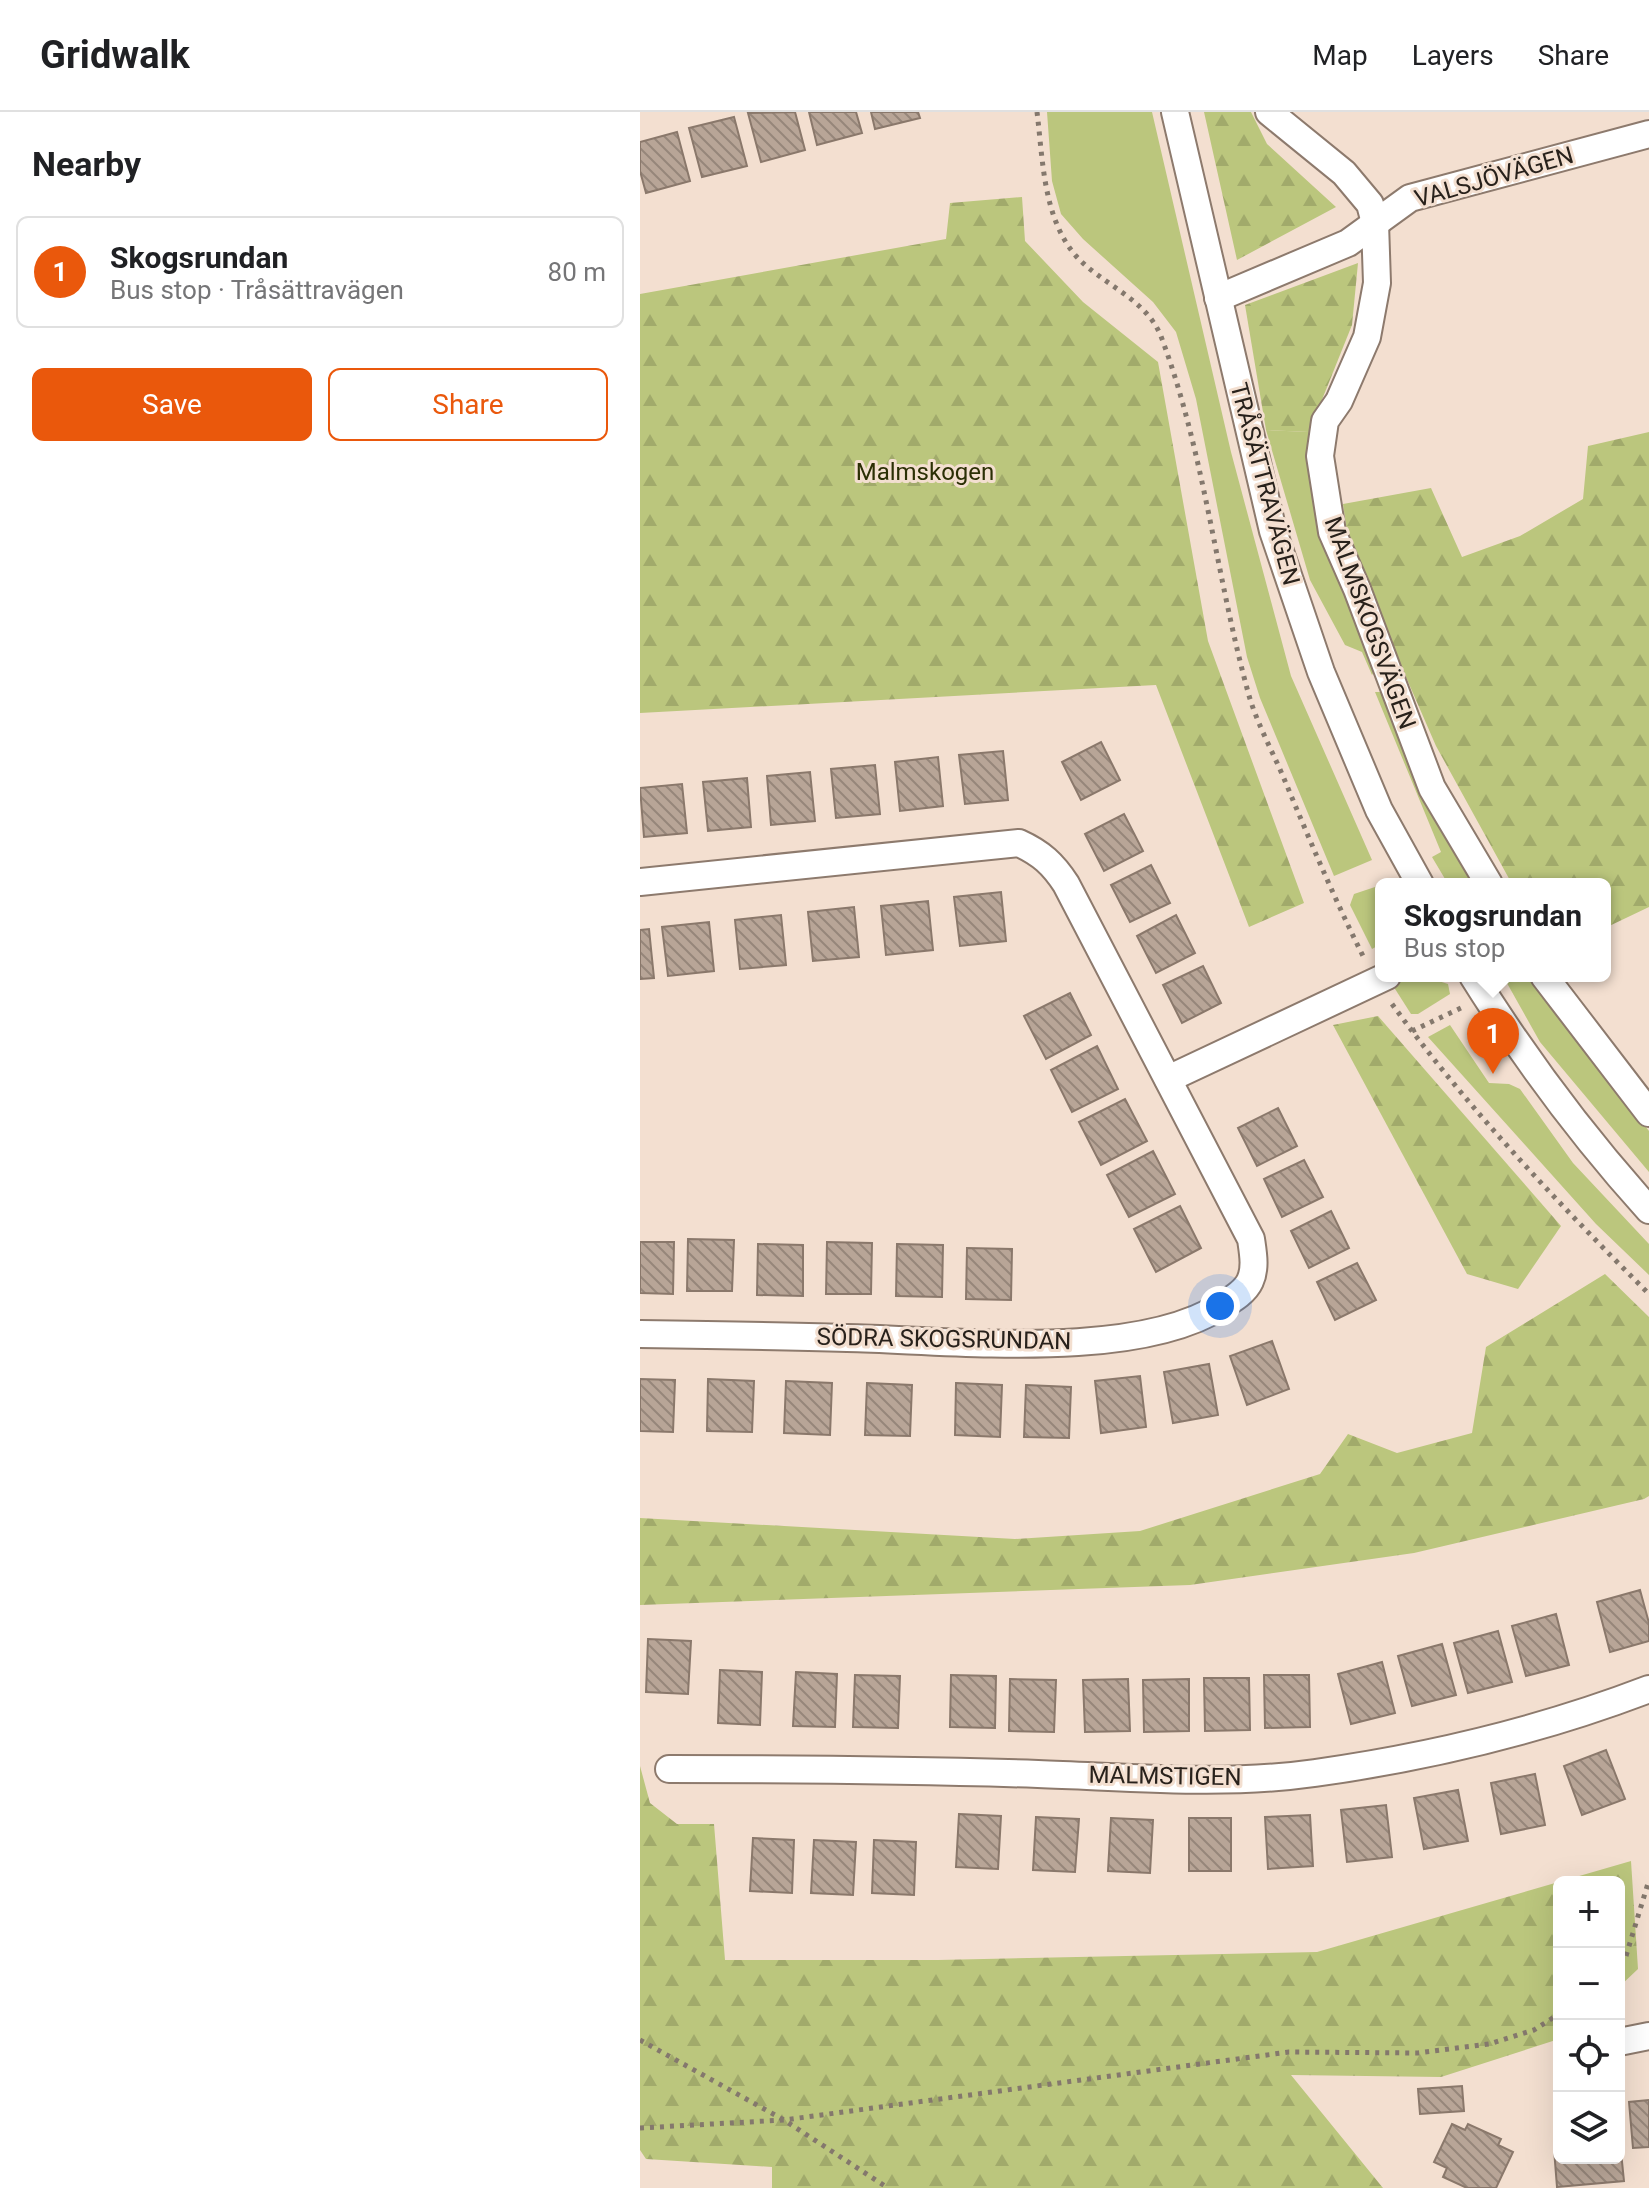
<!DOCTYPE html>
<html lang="en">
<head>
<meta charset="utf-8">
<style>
  body { margin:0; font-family:Roboto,sans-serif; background:#f6f6f6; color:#202124 }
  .controls { position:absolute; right:24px; bottom:24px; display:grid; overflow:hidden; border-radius:12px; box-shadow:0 8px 32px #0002 }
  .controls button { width:72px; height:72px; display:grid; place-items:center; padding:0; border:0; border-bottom:2px solid #e0e0e0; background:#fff; color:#202124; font:40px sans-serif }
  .you { position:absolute; left:580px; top:1194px; width:28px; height:28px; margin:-20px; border:6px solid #fff; border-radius:50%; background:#1a73e8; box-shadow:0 0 0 12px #1a73e833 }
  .badge { display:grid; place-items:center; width:52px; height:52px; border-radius:50%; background:#ea580c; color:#fff; font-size:26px; font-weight:700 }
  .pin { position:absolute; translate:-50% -66px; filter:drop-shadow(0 2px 4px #0008) }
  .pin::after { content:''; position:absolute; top:42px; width:28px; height:24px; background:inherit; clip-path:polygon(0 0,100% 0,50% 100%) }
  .popup { position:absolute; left:735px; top:766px; width:236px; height:104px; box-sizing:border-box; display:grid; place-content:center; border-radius:12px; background:#fff; filter:drop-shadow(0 2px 6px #0005); font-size:26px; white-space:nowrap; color:#757577 }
  .popup b { font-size:30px; color:#202124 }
  .popup::after { content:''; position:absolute; left:50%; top:100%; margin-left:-16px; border:16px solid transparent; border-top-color:#fff }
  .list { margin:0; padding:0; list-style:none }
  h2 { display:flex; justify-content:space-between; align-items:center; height:104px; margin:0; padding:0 32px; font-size:34px }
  h2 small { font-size:26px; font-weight:400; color:#757577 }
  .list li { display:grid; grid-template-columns:52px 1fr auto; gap:24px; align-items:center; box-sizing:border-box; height:112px; margin:0 16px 16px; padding:0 16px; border:2px solid #e0e0e0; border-radius:12px }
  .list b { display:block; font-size:30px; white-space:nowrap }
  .list p { margin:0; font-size:26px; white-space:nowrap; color:#757577 }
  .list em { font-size:26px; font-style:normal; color:#757577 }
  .actions { display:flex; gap:16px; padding:24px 32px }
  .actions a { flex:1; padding:18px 0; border:2px solid #ea580c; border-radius:12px; text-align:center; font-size:28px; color:#ea580c }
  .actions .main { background:#ea580c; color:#fff }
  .icon { flex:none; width:44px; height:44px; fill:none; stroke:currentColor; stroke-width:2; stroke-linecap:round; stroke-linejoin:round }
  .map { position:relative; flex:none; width:1009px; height:2076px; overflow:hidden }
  header { display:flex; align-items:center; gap:48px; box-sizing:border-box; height:112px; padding:0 40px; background:#fff; border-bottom:2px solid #e0e0e0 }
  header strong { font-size:38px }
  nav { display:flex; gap:44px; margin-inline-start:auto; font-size:28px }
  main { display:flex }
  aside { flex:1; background:#fff }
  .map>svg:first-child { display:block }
  .green { fill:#bbc67d }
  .forest { fill:url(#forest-firs) }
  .building { fill:url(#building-back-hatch); stroke:#8a786b; stroke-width:2 }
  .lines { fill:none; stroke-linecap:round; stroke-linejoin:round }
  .minor-casing { stroke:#8d7a6d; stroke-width:30 }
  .path { stroke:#84786d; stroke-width:5; stroke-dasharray:4 6; stroke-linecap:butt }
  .minor { stroke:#fff; stroke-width:26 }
  .labels { text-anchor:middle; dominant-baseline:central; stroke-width:6; stroke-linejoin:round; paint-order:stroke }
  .street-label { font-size:24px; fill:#28211b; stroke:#f3dfd0 }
  .park-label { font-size:24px; fill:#2b2f05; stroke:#f3dfd0 }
</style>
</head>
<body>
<header>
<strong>Gridwalk</strong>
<nav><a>Map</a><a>Layers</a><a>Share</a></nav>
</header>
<main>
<aside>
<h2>Nearby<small></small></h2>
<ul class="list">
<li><span class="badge">1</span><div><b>Skogsrundan</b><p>Bus stop · Tråsättravägen</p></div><em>80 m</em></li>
</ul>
<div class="actions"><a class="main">Save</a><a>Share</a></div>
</aside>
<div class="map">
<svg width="1009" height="2076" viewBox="0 0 1009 2076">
  <defs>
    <pattern id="forest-firs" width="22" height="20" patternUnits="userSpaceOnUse" patternTransform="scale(2)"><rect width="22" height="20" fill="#bbc67d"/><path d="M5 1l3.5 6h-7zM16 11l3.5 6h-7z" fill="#a1aa6b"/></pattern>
    <pattern id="building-back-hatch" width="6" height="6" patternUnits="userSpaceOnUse" patternTransform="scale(2)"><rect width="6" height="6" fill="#b8a597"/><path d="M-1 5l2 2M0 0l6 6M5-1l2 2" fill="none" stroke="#96867a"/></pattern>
  </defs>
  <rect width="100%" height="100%" fill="#f3dfd0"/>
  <!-- green -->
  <g class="green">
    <path d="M407,0H512L591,340L651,564L732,748L694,764L620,586L607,545L556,287L536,220L513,190L443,127L421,102L412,69Z"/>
    <path d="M626,318L669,320L674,374L736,557L732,563L722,540L705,533L670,468Z"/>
    <path d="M735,580H745L837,772H808L792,745L801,740Z"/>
    <path d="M741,773V832L732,837L710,793L714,782Z"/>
    <path d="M764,864H783L808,872L810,882L778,902H771L750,869Z"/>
    <path d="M863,864H893L921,908L1009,1019V1060L900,930Z"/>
    <path d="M810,913L849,971L869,972L880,977L933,1051L1009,1132V1163L956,1112L788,925Z"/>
  </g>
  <!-- forest -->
  <g class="forest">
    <path d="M564,0H611L627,32L696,95L597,148Z"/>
    <path d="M382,85L385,129L443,190L518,250L568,529L664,791L609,815L516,573L0,601V182L306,127L310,91Z"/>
    <path d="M718,151L712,213L669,320L626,318L605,193Z"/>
    <path d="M1009,320V795L965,816V772H872L796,634L709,434L703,392L791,376L822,445L880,424L943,387L948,334Z"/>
    <path d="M738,904L921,1114L878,1177L827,1162L693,913Z"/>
    <path d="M965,1162L1009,1205V1384L1004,1387L774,1441L550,1473L0,1493V1406L375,1427L500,1419L680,1362L708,1322L757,1341L832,1321L846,1235Z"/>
    <path d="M0,1654L10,1691L37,1712H74L85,1848H298L677,1840L991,1749L998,1857L979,1875V1770H919V1927L801,1965L651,1963L743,2076H132V2055L6,2047L0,2038Z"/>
  </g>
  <!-- building -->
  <g class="building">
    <path d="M155,0L165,38L121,50L108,1Z"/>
    <path d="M169,0H216L222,21L177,33Z"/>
    <path d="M231,0H278L280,6L235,17Z"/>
    <path d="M94,5L107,54L62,65L49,16Z"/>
    <path d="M37,20L50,69L6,81L0,59V30Z"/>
    <path d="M461,630L480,668L441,688L422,650Z"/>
    <path d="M363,639L368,688L325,692L319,643Z"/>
    <path d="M298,645L303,694L260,699L255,650Z"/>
    <path d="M235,653L240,702L196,706L191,657Z"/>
    <path d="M170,660L175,709L131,713L127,664Z"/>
    <path d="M107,666L111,715L68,719L63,670Z"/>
    <path d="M42,672L47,721L4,725L0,676Z"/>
    <path d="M484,702L503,739L464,759L445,722Z"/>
    <path d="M511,753L530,791L490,810L471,773Z"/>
    <path d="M361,780L366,829L320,834L314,785Z"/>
    <path d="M288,789L293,838L246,843L241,794Z"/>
    <path d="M214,795L219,845L173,849L168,800Z"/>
    <path d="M141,803L146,853L100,857L95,808Z"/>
    <path d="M536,803L555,841L516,861L497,824Z"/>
    <path d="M69,810L74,859L28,864L22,815Z"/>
    <path d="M9,817L14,866L0,867V818Z"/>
    <path d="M563,854L581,891L542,911L523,873Z"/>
    <path d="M430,881L451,923L406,947L384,904Z"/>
    <path d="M457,934L478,977L432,1000L411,958Z"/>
    <path d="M485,987L507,1029L461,1053L439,1010Z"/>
    <path d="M638,996L657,1034L617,1054L598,1016Z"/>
    <path d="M513,1039L535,1082L489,1105L467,1063Z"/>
    <path d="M664,1048L683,1085L642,1105L624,1067Z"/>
    <path d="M540,1094L561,1136L516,1160L494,1117Z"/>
    <path d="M691,1099L709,1136L669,1156L651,1119Z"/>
    <path d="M48,1127L94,1128L92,1179H47Z"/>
    <path d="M0,1130H34L33,1182L0,1181Z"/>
    <path d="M187,1130L232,1131L231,1182H186Z"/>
    <path d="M118,1132L163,1133V1184L117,1183Z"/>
    <path d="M257,1132L303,1133L302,1185L256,1184Z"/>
    <path d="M327,1136L372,1137L371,1188L326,1187Z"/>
    <path d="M717,1151L736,1188L695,1208L677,1170Z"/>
    <path d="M632,1229L649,1277L607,1293L590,1244Z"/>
    <path d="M569,1252L578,1303L533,1311L524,1260Z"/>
    <path d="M500,1264L506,1315L461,1321L455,1269Z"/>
    <path d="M0,1267L35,1268L33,1320L0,1319Z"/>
    <path d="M68,1267L114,1269L112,1320L67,1319Z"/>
    <path d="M146,1269L192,1271L190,1323L144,1321Z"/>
    <path d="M227,1271L272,1273L270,1324L225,1323Z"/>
    <path d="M316,1271L362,1273L360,1325L315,1323Z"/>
    <path d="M386,1273L431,1275L429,1326L384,1325Z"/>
    <path d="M1000,1478L1009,1511V1529L970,1540L957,1490Z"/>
    <path d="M916,1502L929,1553L886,1564L872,1514Z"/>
    <path d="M858,1519L872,1570L828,1581L814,1531Z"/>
    <path d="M8,1527L51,1529L48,1582L6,1580Z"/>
    <path d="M802,1532L816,1583L772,1594L758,1544Z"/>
    <path d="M742,1550L755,1601L711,1612L698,1562Z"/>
    <path d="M80,1558L122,1560L120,1613L78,1611Z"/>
    <path d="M156,1560L197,1562L195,1615L153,1614Z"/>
    <path d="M215,1563L260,1564L258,1616L213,1615Z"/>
    <path d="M311,1563L356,1564L355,1616L310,1615Z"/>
    <path d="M624,1563H669L670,1615L625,1616Z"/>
    <path d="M564,1566H609L610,1618L565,1619Z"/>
    <path d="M370,1567L416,1568L414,1620L369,1619Z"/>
    <path d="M488,1567L490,1619L445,1620L443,1568Z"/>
    <path d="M549,1567V1619L504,1620L503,1568Z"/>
    <path d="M966,1638L985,1687L942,1703L924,1654Z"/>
    <path d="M895,1662L905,1713L861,1722L851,1671Z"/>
    <path d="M818,1678L828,1729L784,1737L774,1686Z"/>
    <path d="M746,1693L752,1745L707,1750L701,1698Z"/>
    <path d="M319,1702L361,1704L358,1757L316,1755Z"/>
    <path d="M670,1703L673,1754L628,1757L625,1705Z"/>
    <path d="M396,1705L439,1707L435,1760L393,1758Z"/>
    <path d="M471,1706L513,1708L510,1761L468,1759Z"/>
    <rect x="549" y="1706" width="42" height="53"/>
    <path d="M113,1726L154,1728L152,1781L110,1779Z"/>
    <path d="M174,1728L216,1730L213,1783L171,1781Z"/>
    <path d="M234,1728L276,1730L274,1783L232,1781Z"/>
    <path d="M822,1974L824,1999L780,2002L778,1977Z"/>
    <path d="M1009,1988V2035L993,2036L989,1990Z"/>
    <path d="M812,2012L825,2018L828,2012L861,2027L858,2033L873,2040L856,2076H827L803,2065L807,2056L794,2050Z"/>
    <path d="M980,2030L984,2069L917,2075L914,2037L919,2036V2046H979Z"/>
  </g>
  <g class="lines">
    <defs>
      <g id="minor">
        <path d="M535,0L633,419L681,560L739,698L780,772"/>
        <path d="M629,0L704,61L730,92L735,111L737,171L727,225L699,289L685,309L680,344L692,420L717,477L792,676L849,772"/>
        <path d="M578,186L708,131L770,86L1009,22"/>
        <path d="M0,770L379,731C401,741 413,752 426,772L611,1127C613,1141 616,1156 610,1169C605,1180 593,1187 583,1193C495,1250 310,1228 207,1226C138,1224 69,1223 0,1222"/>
        <path d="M833,864C885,947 943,1025 1009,1098"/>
        <path d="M904,864L1009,1001"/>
        <path d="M528,967L747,864"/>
        <path d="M29,1657C152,1657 275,1658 398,1662C490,1665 584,1674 675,1661C789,1645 902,1618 1009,1577"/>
        <path d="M979,1930L1009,1924"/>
      </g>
    </defs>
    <!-- minor casing -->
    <use href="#minor" class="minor-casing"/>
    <!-- path -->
    <g class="path">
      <path d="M397,0C403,48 403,106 436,144C462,173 508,187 522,227C564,340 576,463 608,580C616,610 633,640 645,669C670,729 695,788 724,846"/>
      <path d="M752,892C828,997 918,1091 1009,1182"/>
      <path d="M772,919L821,896"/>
      <path d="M979,1851L986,1844L1009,1768"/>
      <path d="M0,1928L144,2008L248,2076"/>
      <path d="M0,2016L144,2008L649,1940L778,1941L849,1932L894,1918L919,1902"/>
    </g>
    <!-- minor -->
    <use href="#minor" class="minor"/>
  </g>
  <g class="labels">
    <!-- street labels -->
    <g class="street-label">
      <text transform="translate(854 65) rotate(-16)">VALSJÖVÄGEN</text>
      <text transform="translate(625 372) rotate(75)">TRÅSÄTTRAVÄGEN</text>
      <text transform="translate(730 511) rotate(70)">MALMSKOGSVÄGEN</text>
      <text transform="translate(304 1227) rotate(1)">SÖDRA SKOGSRUNDAN</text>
      <text transform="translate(525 1664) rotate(1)">MALMSTIGEN</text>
    </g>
    <!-- park labels -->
    <g class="park-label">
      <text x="285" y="360">Malmskogen</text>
    </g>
  </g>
</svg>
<div class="controls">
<button>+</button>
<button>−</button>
<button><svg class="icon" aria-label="locate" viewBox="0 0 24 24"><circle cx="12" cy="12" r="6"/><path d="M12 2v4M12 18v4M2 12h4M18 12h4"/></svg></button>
<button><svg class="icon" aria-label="layers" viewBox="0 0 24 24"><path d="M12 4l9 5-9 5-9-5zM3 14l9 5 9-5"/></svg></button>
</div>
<div class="you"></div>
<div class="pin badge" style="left:853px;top:962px">1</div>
<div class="popup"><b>Skogsrundan</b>Bus stop</div>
</div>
</main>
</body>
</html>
